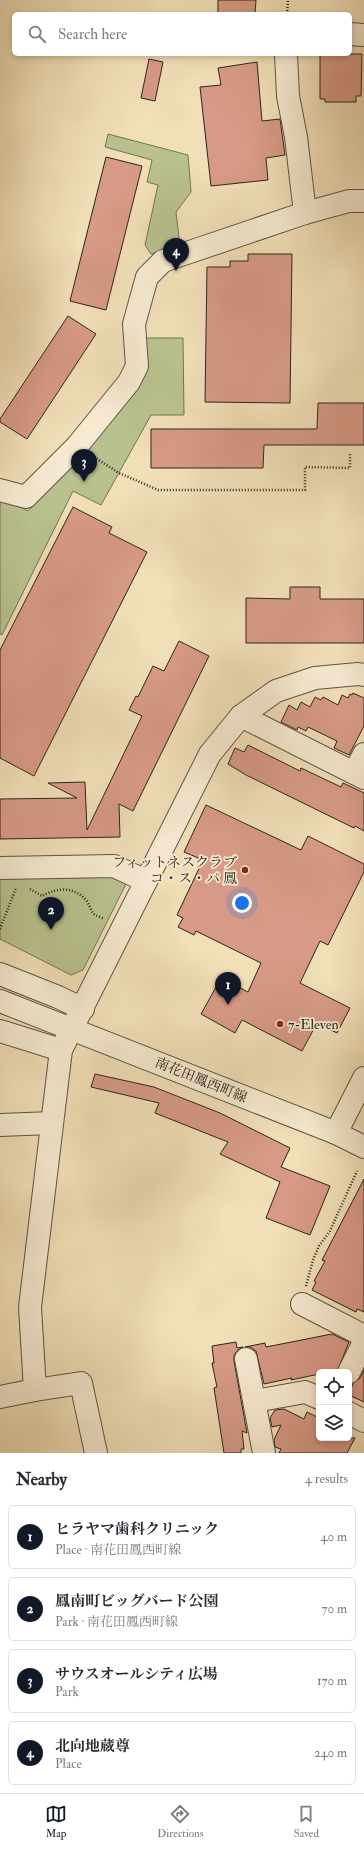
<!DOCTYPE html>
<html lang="en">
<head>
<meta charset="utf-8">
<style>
  body { margin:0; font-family:"IM FELL Double Pica","Noto Serif JP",serif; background:#f2f2f3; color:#2b2b33 }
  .controls { position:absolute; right:12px; bottom:12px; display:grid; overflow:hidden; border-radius:6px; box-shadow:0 2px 6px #0003 }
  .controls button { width:36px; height:36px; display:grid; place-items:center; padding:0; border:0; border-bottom:1px solid #e1e1e2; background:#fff; color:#2b2b33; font:20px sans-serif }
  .you { position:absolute; left:242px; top:903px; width:14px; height:14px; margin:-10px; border:3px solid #fff; border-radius:50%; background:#1a73e8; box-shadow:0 0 0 6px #1a73e833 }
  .badge { display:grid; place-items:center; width:26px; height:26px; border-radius:50%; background:#111827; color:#fff; font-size:13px; font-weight:700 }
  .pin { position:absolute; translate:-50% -33px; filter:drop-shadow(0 1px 2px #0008) }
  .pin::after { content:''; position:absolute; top:21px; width:14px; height:12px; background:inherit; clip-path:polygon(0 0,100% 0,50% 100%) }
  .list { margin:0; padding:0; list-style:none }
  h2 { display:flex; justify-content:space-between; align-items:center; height:52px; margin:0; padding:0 16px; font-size:17px }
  h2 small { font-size:13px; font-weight:400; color:#7c7c81 }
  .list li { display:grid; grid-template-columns:26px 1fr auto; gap:12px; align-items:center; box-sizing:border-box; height:64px; margin:0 8px 8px; padding:0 8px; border:1px solid #e1e1e2; border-radius:6px }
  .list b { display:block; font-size:15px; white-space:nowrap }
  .list p { margin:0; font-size:13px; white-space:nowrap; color:#7c7c81 }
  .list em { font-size:13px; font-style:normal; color:#7c7c81 }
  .icon { flex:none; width:22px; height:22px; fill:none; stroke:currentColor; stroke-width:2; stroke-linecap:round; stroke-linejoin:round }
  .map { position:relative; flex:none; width:364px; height:1453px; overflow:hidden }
  .search { position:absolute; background:#fff; box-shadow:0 2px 6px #0003; left:12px; right:12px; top:12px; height:44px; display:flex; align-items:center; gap:10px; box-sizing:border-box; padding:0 14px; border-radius:6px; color:#7c7c81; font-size:15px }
  .sheet { height:340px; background:#fff }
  nav { display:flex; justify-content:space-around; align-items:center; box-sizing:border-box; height:56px; border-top:1px solid #e1e1e2; background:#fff; font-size:11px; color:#7c7c81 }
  nav a { display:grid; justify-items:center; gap:2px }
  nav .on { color:#111827 }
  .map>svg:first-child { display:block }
  .green { fill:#b9c28f; stroke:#737456 }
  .building { fill:#d79a86; stroke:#2d251c }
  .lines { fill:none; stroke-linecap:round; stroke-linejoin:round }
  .minor-casing { stroke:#5e5443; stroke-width:24 }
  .path { stroke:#2d251c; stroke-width:2.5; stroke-dasharray:1 2; stroke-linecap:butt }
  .minor { stroke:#f6ead1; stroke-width:22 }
  .poi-dot { fill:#8f2418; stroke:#f6ead1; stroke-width:1.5 }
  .labels { text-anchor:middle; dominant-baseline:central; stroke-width:3.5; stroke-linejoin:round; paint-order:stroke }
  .poi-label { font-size:14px; fill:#2d251c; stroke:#f6ead1; text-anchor:end }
  .street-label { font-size:14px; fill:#2d251c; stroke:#f6ead1 }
</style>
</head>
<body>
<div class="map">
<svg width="364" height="1453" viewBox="0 0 364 1453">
  <rect width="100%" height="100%" fill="#f1dfb8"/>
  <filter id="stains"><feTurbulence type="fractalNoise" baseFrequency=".005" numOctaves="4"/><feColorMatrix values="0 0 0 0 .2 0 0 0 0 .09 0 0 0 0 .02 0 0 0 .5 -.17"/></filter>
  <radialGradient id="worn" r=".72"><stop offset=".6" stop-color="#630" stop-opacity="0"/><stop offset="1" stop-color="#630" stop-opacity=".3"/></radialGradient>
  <!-- green -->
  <g class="green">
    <path d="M108,134L188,155L191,192L176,212L180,246L151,254L145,245L158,185L147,182L152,160L105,147Z"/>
    <path d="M145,338H183L184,415H151L101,505L73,491L2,635L0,634V500H7L28,511L82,450Z"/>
    <path d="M110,877L126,884L83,970L71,975L0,939V878Z"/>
  </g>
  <!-- building -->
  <g class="building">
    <path d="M218,0H256L255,14H218Z"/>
    <path d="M320,54H362L361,96H356V102H325V99H320Z"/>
    <path d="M149,59L163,62L155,101L141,98Z"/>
    <path d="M257,62L262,121L280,119L285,155L266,158L268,180L211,186L200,87L221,85L218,68Z"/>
    <path d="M106,157L142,166L106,310L70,301Z"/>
    <path d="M248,254H292L290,403L205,402L207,267H230V261H248Z"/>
    <path d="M68,316L96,334L27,439L0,422V419Z"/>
    <path d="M318,403H364V445H264L263,468H151V429H317Z"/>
    <path d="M73,507L112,527L109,533L147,552L34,776L0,758V650Z"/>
    <path d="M290,587H320V599H364V643H246V598L290,599Z"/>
    <path d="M179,641L209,656L133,811L119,804L120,837L0,839V799L77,798L48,783L85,782L87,830L142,716L129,710L136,696L138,697L153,666L164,671Z"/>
    <path d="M353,693L364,698V726L349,755L334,748L337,741L308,727L306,731L298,727L297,730L281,722L289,705L297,710L301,702L310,707L315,697L321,700L323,697L338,705L342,695L348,698L350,694L352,695Z"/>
    <path d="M248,745L300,771L301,768L341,787L343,783L364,793V831L355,826L354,828L246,775L228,764L235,748L244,752Z"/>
    <path d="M206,805L301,850L308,836L364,864V872L328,945L320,941L300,983L350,1008L337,1033L317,1023L302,1051L242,1020L235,1033L201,1014L221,978L248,992L261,963L196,931L194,935L178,927L183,918L177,915L203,860L184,852Z"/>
    <path d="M95,1074L154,1087L220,1113L290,1148L281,1167L330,1186L310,1235L266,1218L280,1182L220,1154L228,1142L155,1113L159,1103L91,1087Z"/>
    <path d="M364,1179V1312L357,1309L356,1312L312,1290L316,1282L314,1281L325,1261L322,1260Z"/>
    <path d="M332,1334L349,1342L337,1372H319V1374L291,1380L292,1378L264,1384L256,1351L250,1347H245L265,1343L266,1347Z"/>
    <path d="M236,1342L237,1348L243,1347L238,1350L234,1355V1361L247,1433L242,1431L244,1449H241V1453H224L214,1388L217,1387L212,1363H214L212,1346Z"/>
    <path d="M364,1370V1402L349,1395L353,1383L360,1378Z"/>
    <path d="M284,1409L304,1419L307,1412L319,1418V1438H355L347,1453H279L281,1449L275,1447L274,1440L281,1425L272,1427L270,1418L275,1410Z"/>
  </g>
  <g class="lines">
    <defs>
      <g id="minor">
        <path d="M350,34L364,35"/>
        <path d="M286,54L288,96L296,137L305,213"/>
        <path d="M0,490L26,497L77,446L129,382L137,366L134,324L147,277L163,261L305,213L349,201H364"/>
        <path d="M241,716L364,778"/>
        <path d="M354,773L364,754"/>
        <path d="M0,868L114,866L146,881"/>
        <path d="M0,974L58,997L83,1009"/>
        <path d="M0,1001L336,1133L364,1147"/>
        <path d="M0,1031L61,1050"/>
        <path d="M0,1125L52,1123"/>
        <path d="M336,1133L364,1078"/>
        <path d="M302,1304L364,1336"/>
        <path d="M246,1359L264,1453"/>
        <path d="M349,1372L364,1342"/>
        <path d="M35,1390L30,1307L61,1050L210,754L241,716L276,691L315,678L358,674L364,675"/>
        <path d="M0,1397L35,1390L81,1383L96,1453"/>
        <path d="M255,1401L305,1392L319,1398"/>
        <path d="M349,1413L364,1421"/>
      </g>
    </defs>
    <!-- minor casing -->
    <use href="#minor" class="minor-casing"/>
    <!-- path -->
    <g class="path">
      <path d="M287,14L288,0"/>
      <path d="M94,457L119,473L158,490H305V467L350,468V453"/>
      <path d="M30,889L42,896C56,888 73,886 85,899C89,903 90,909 93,913C95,916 101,917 104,919"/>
      <path d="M0,929L16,888"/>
      <path d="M306,1286L313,1260L319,1246L330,1231L357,1171"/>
    </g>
    <!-- minor -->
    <use href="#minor" class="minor"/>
  </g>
  <!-- markers -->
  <g class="poi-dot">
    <circle cx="245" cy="870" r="4"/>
    <circle cx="280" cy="1024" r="4"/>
  </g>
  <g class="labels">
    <!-- poi labels -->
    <g class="poi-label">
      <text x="237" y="862">フィットネスクラブ<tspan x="237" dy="16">コ・ス・パ 鳳</tspan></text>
      <text x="288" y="1024" text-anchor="start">7-Eleven</text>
    </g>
    <!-- street labels -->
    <g class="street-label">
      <text transform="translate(201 1080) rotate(22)">南花田鳳西町線</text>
    </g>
  </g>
  <rect width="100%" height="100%" filter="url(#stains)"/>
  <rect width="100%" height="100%" fill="url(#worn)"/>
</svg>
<div class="controls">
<button><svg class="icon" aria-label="locate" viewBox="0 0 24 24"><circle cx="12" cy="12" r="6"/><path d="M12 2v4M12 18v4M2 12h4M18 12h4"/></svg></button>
<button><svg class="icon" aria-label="layers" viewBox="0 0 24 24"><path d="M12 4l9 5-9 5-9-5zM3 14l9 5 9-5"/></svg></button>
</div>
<div class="you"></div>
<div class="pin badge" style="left:228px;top:1005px">1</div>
<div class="pin badge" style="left:51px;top:930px">2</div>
<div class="pin badge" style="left:84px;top:482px">3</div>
<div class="pin badge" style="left:176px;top:271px">4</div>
<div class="search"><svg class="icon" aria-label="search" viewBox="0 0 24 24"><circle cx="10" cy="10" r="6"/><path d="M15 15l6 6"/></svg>Search here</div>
</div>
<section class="sheet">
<h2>Nearby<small>4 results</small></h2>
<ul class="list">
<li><span class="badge">1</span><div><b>ヒラヤマ歯科クリニック</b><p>Place · 南花田鳳西町線</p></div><em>40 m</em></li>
<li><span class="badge">2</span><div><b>鳳南町ビッグバード公園</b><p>Park · 南花田鳳西町線</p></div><em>70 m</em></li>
<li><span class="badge">3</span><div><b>サウスオールシティ広場</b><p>Park</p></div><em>170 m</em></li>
<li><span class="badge">4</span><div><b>北向地蔵尊</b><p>Place</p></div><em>240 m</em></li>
</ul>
</section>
<nav>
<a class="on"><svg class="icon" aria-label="map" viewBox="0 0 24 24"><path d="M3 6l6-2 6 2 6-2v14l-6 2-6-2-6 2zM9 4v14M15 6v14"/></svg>Map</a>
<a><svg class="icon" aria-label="directions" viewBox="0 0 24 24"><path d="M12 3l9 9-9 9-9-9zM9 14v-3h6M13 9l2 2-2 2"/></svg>Directions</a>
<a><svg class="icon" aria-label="saved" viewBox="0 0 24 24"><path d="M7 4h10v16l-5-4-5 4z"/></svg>Saved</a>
</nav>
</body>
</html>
